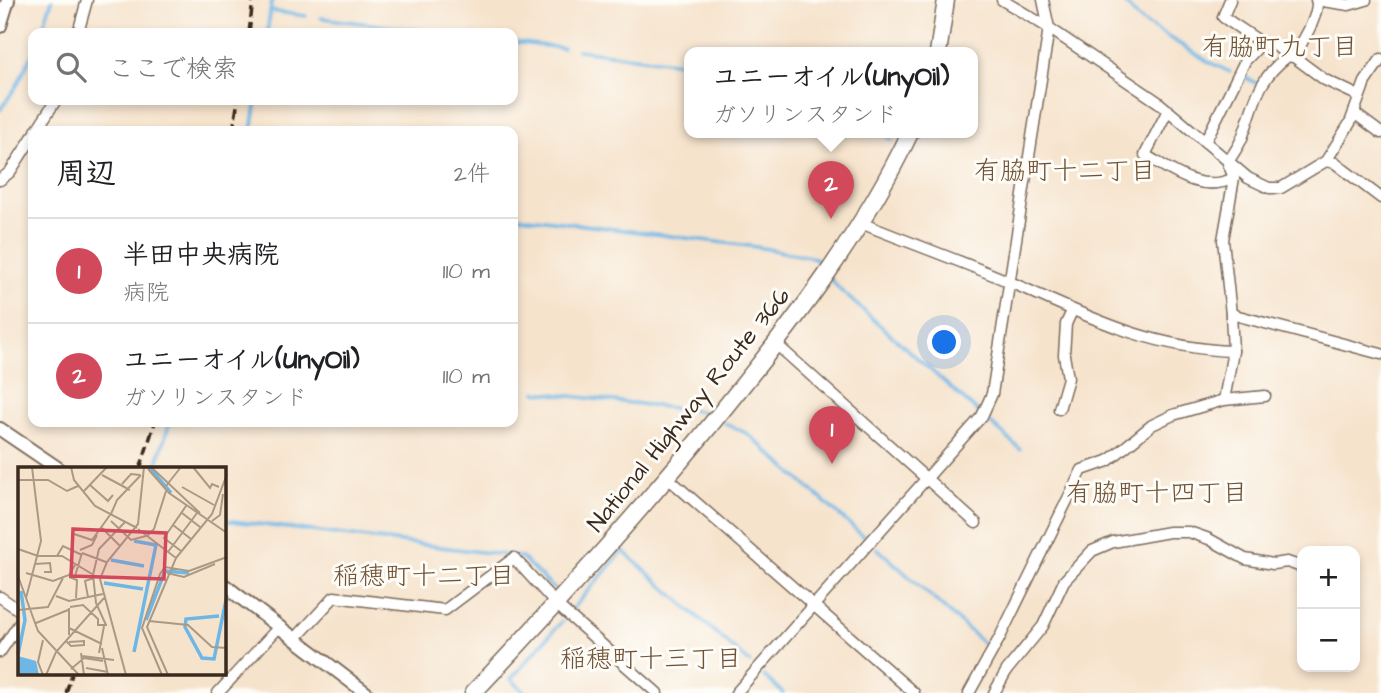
<!DOCTYPE html>
<html lang="ja">
<head>
<meta charset="utf-8">
<style>
  body { margin:0; font-family:"Architects Daughter","Klee One",sans-serif; background:#f6f6f6; color:#202124 }
  .controls { position:absolute; right:21px; bottom:21px; display:grid; overflow:hidden; border-radius:14px; box-shadow:0 4px 10px #0003 }
  .controls button { width:63px; height:63px; display:grid; place-items:center; padding:0; border:0; border-bottom:2px solid #e0e0e0; background:#fff; color:#202124; font:35px sans-serif }
  .you { position:absolute; left:945px; top:343px; width:24px; height:24px; margin:-18px; border:5px solid #fff; border-radius:50%; background:#1a73e8; box-shadow:0 0 0 10px #1a73e833 }
  .badge { display:grid; place-items:center; width:46px; height:46px; border-radius:50%; background:#d1495b; color:#fff; font-size:23px; font-weight:700 }
  .pin { position:absolute; translate:-50% -58px; filter:drop-shadow(0 2px 4px #0008) }
  .pin::after { content:''; position:absolute; top:37px; width:24px; height:21px; background:inherit; clip-path:polygon(0 0,100% 0,50% 100%) }
  .popup { position:absolute; left:684px; top:47px; width:294px; height:91px; box-sizing:border-box; display:grid; place-content:center; border-radius:14px; background:#fff; filter:drop-shadow(0 2px 5px #0005); font-size:23px; white-space:nowrap; color:#757577 }
  .popup b { font-size:26px; color:#202124 }
  .popup::after { content:''; position:absolute; left:50%; top:100%; margin-left:-14px; border:14px solid transparent; border-top-color:#fff }
  .list { margin:0; padding:0; list-style:none }
  h2 { display:flex; justify-content:space-between; align-items:center; height:91px; margin:0; padding:0 28px; font-size:30px }
  h2 small { font-size:23px; font-weight:400; color:#757577 }
  .list li { display:grid; grid-template-columns:46px 1fr auto; gap:21px; align-items:center; box-sizing:border-box; height:105px; padding:0 28px; border-top:2px solid #e0e0e0 }
  .list b { display:block; font-size:26px; white-space:nowrap }
  .list p { margin:0; font-size:23px; white-space:nowrap; color:#757577 }
  .list em { font-size:23px; font-style:normal; color:#757577 }
  .icon { flex:none; width:38px; height:38px; fill:none; stroke:currentColor; stroke-width:2; stroke-linecap:round; stroke-linejoin:round }
  .map { position:relative; flex:none; width:1381px; height:693px; overflow:hidden }
  .search { position:absolute; background:#fff; box-shadow:0 4px 10px #0003; left:28px; top:28px; width:490px; height:77px; display:flex; align-items:center; gap:18px; box-sizing:border-box; padding:0 24px; border-radius:14px; color:#757577; font-size:26px }
  .panel { position:absolute; background:#fff; box-shadow:0 4px 10px #0003; left:28px; top:126px; width:490px; height:301px; border-radius:14px }
  .map>svg:first-child { display:block }
  .lines { fill:none; stroke-linecap:round; stroke-linejoin:round }
  .stream { stroke:#6db6e5; stroke-width:3.5 }
  .minor-casing { stroke:#7c6b5b; stroke-width:13 }
  .tertiary-casing { stroke:#7c6b5b; stroke-width:16 }
  .trunk-casing { stroke:#7c6b5b; stroke-width:19 }
  .minor { stroke:#fff; stroke-width:10 }
  .tertiary { stroke:#fff; stroke-width:12 }
  .trunk { stroke:#fff; stroke-width:16 }
  .rail { stroke:#3b2a1e; stroke-width:3.5; stroke-dasharray:10 5; stroke-linecap:butt }
  .labels { text-anchor:middle; dominant-baseline:central; stroke-width:6; stroke-linejoin:round; paint-order:stroke }
  .street-label { font-size:24px; fill:#3b2a1e; stroke:#fdfcf7 }
  .neighbourhood-label { font-size:26px; fill:#715235; stroke:#fdfcf7 }
  .inset-river { fill:none; stroke:#6db6e5; stroke-width:3.5 }
  .inset-road { fill:none; stroke:#ab9986; stroke-width:2 }
  .view { fill:#d1495b; fill-opacity:0.15; stroke:#d1495b; stroke-width:3.5 }
  .inset-edge { fill:none; stroke:#3b2a1e; stroke-width:3.5 }
</style>
</head>
<body>
<div class="map">
<svg width="1381" height="693" viewBox="0 0 1381 693">
  <rect width="100%" height="100%" fill="#fdfcf7"/>
  <filter id="ink" filterUnits="userSpaceOnUse"><feTurbulence type="fractalNoise" baseFrequency=".0143" numOctaves="2"/><feDisplacementMap in="SourceGraphic" scale="14" xChannelSelector="R" yChannelSelector="G"/><feConvolveMatrix kernelMatrix="1 2 1 2 8 2 1 2 1" color-interpolation-filters="sRGB"/></filter>
  <filter id="wash" filterUnits="userSpaceOnUse"><feTurbulence type="fractalNoise" baseFrequency=".00686" numOctaves="4" result="noise"/><feDisplacementMap in="SourceGraphic" scale="28" xChannelSelector="R" yChannelSelector="G"/><feGaussianBlur stdDeviation="1.57" result="paint"/><feColorMatrix in="noise" values="0 0 0 0 0 0 0 0 0 0 0 0 0 0 0 0 0 1.4 0 .05"/><feComposite in="paint" operator="in"/></filter>
  <g filter="url(#wash)">
    <rect width="100%" height="100%" fill="#f6e3cc"/>
    <g class="lines">
      <!-- stream -->
      <g class="stream">
        <path d="M1122,0L1140,20L1211,63L1230,72"/>
        <path d="M270,11L306,16"/>
        <path d="M321,18L444,33"/>
        <path d="M41,33L52,0"/>
        <path d="M267,33L272,0"/>
        <path d="M513,42L563,48"/>
        <path d="M578,50L689,64"/>
        <path d="M1246,78L1256,83"/>
        <path d="M0,110L16,87L33,53"/>
        <path d="M252,131L257,100"/>
        <path d="M883,133L892,140"/>
        <path d="M513,216L757,247L815,258L824,270"/>
        <path d="M831,279L839,289L1020,449"/>
        <path d="M513,389L521,390"/>
        <path d="M536,392L699,411L706,415"/>
        <path d="M725,423L748,434L863,536"/>
        <path d="M155,469L170,422"/>
        <path d="M224,520L521,557L554,589"/>
        <path d="M877,548L983,643"/>
        <path d="M573,608L623,551L750,663"/>
        <path d="M764,676L783,693"/>
        <path d="M526,693L511,679L562,621"/>
      </g>
    </g>
  </g>
  <g filter="url(#ink)">
    <g class="lines">
      <defs>
        <g id="minor">
          <path d="M1002,0L1049,28L1158,102L1248,178L1269,188H1281L1326,161L1350,123L1365,82L1381,59"/>
          <path d="M1230,0L1223,17L1262,43L1275,45L1288,56"/>
          <path d="M1316,0L1349,5L1366,0"/>
          <path d="M78,33L87,0"/>
          <path d="M1294,57L1325,80L1359,96"/>
          <path d="M1168,110L1145,155C1173,171 1201,194 1234,178"/>
          <path d="M1354,113L1381,133"/>
          <path d="M36,131L56,100"/>
          <path d="M1205,142L1245,61L1262,43"/>
          <path d="M1326,161L1335,163L1381,198"/>
          <path d="M1228,162C1233,154 1239,146 1242,138C1255,104 1256,80 1288,56L1294,57C1302,41 1318,19 1317,1"/>
          <path d="M0,180L10,172L33,136"/>
          <path d="M861,223C910,243 961,261 1010,282C1085,315 1148,348 1233,351"/>
          <path d="M1231,314L1381,354"/>
          <path d="M776,344L976,523"/>
          <path d="M1224,400L1233,351L1231,314L1223,240L1234,178L1228,163"/>
          <path d="M1059,409L1068,378L1064,355L1066,324L1072,311"/>
          <path d="M668,478L914,693"/>
          <path d="M0,597L19,610"/>
          <path d="M295,639L334,597L445,610L514,558L557,605L657,693"/>
          <path d="M0,652L19,624"/>
          <path d="M218,693L279,627"/>
          <path d="M736,693L982,416L992,394L1049,28L1043,0"/>
          <path d="M969,693L1000,637L1082,470L1108,461L1152,425L1173,415L1224,400L1265,396"/>
          <path d="M994,693L1007,670L1043,626L1064,581L1092,551L1113,542L1169,532H1189L1209,539L1245,559L1273,564L1287,562L1302,567"/>
        </g>
        <g id="tertiary">
          <path d="M0,26L8,0"/>
          <path d="M0,429L59,469"/>
          <path d="M224,585L366,693"/>
        </g>
        <g id="trunk">
          <path d="M938,53L946,0"/>
          <path d="M473,693C561,600 646,505 726,406C795,321 863,232 910,133"/>
        </g>
      </defs>
      <!-- minor casing -->
      <use href="#minor" class="minor-casing"/>
      <!-- tertiary casing -->
      <use href="#tertiary" class="tertiary-casing"/>
      <!-- trunk casing -->
      <use href="#trunk" class="trunk-casing"/>
      <!-- minor -->
      <use href="#minor" class="minor"/>
      <!-- tertiary -->
      <use href="#tertiary" class="tertiary"/>
      <!-- trunk -->
      <use href="#trunk" class="trunk"/>
      <!-- rail -->
      <g class="rail">
        <path d="M249,33L253,0"/>
        <path d="M233,131L238,100"/>
        <path d="M140,469L155,422"/>
        <path d="M66,693L72,674"/>
      </g>
    </g>
  </g>
  <g class="labels">
    <!-- street labels -->
    <g class="street-label">
      <text transform="translate(689 410) rotate(-51)">National Highway Route 366</text>
    </g>
    <!-- neighbourhood labels -->
    <g class="neighbourhood-label">
      <text x="1280" y="47">有脇町九丁目</text>
      <text x="1065" y="171">有脇町十二丁目</text>
      <text x="1157" y="493">有脇町十四丁目</text>
      <text x="424" y="576">稲穂町十二丁目</text>
      <text x="651" y="659">稲穂町十三丁目</text>
    </g>
  </g>
  <!-- overview -->
  <g transform="translate(18 467)">
    <rect width="208" height="208" fill="#f6e3cc"/>
    <path d="M0,189L18,194L21,208H0Z" fill="#6db6e5"/>
    <path class="inset-river" d="M131,0L153,26M116,74L138,78L116,185M93,93L126,99M86,116L125,122M201,149L168,152L167,160L184,191L196,192L209,128M128,153L147,104L171,106M0,188L7,153L3,124"/>
    <path class="inset-road" d="M53,0L56,13L77,39L119,61M133,0L182,46M175,0L192,21L194,17L201,20M130,2L151,26L209,66M84,8L112,23M0,13H30L49,24L60,19M104,17L113,7L122,8M72,18L90,34L95,28M148,19L163,0M164,20L196,38M65,25L89,0M164,46L182,60M93,47L99,33L123,8M93,54L113,73L128,69M194,54L202,48L205,27M155,58L173,72M84,61L102,79M120,62L158,91L129,160L150,208M56,67L74,73L92,48M129,69L136,62L148,24M0,82L20,89H44L74,107M62,83L74,78L79,68M163,84L146,71L168,39M150,85L179,46M64,86L88,95M39,89L45,79L64,88M158,91L194,47L209,7M17,97L32,96L33,105H26M8,106L35,114L51,108L57,98M149,106L166,110L197,97M0,109L20,164L61,208M57,109L64,86M51,110L59,113L58,131M38,129L51,134L85,127M70,130L67,114L76,111M8,131L23,74L14,0M52,140L65,138L80,152V158H89M51,141V168M0,143L30,140L45,111M131,154L170,158L194,180L209,181M18,156L50,143M88,158L78,136L75,108L81,82L107,55M51,161L84,177M48,174L53,179L66,178V174L51,175M84,181L90,208M63,186L66,208M81,186L86,159M64,189L96,193M68,201L90,205M53,202L66,191L85,194M25,208L20,195L25,173M28,208L38,185L86,131M108,208L82,112L89,95L120,57L126,0M144,208L124,161L142,107L147,100L171,104L209,90"/>
    <path class="view" d="M55,62L148,66L146,112L53,109Z"/>
    <rect width="208" height="208" class="inset-edge"/>
  </g>
</svg>
<div class="controls">
<button>+</button>
<button>−</button>
</div>
<div class="you"></div>
<div class="pin badge" style="left:832px;top:464px">1</div>
<div class="pin badge" style="left:831px;top:219px">2</div>
<div class="popup"><b>ユニーオイル(UnyOil)</b>ガソリンスタンド</div>
<div class="search"><svg class="icon" aria-label="search" viewBox="0 0 24 24"><circle cx="10" cy="10" r="6"/><path d="M15 15l6 6"/></svg>ここで検索</div>
<section class="panel">
<h2>周辺<small>2件</small></h2>
<ul class="list">
<li><span class="badge">1</span><div><b>半田中央病院</b><p>病院</p></div><em>110 m</em></li>
<li><span class="badge">2</span><div><b>ユニーオイル(UnyOil)</b><p>ガソリンスタンド</p></div><em>110 m</em></li>
</ul>
</section>
</div>
</body>
</html>
